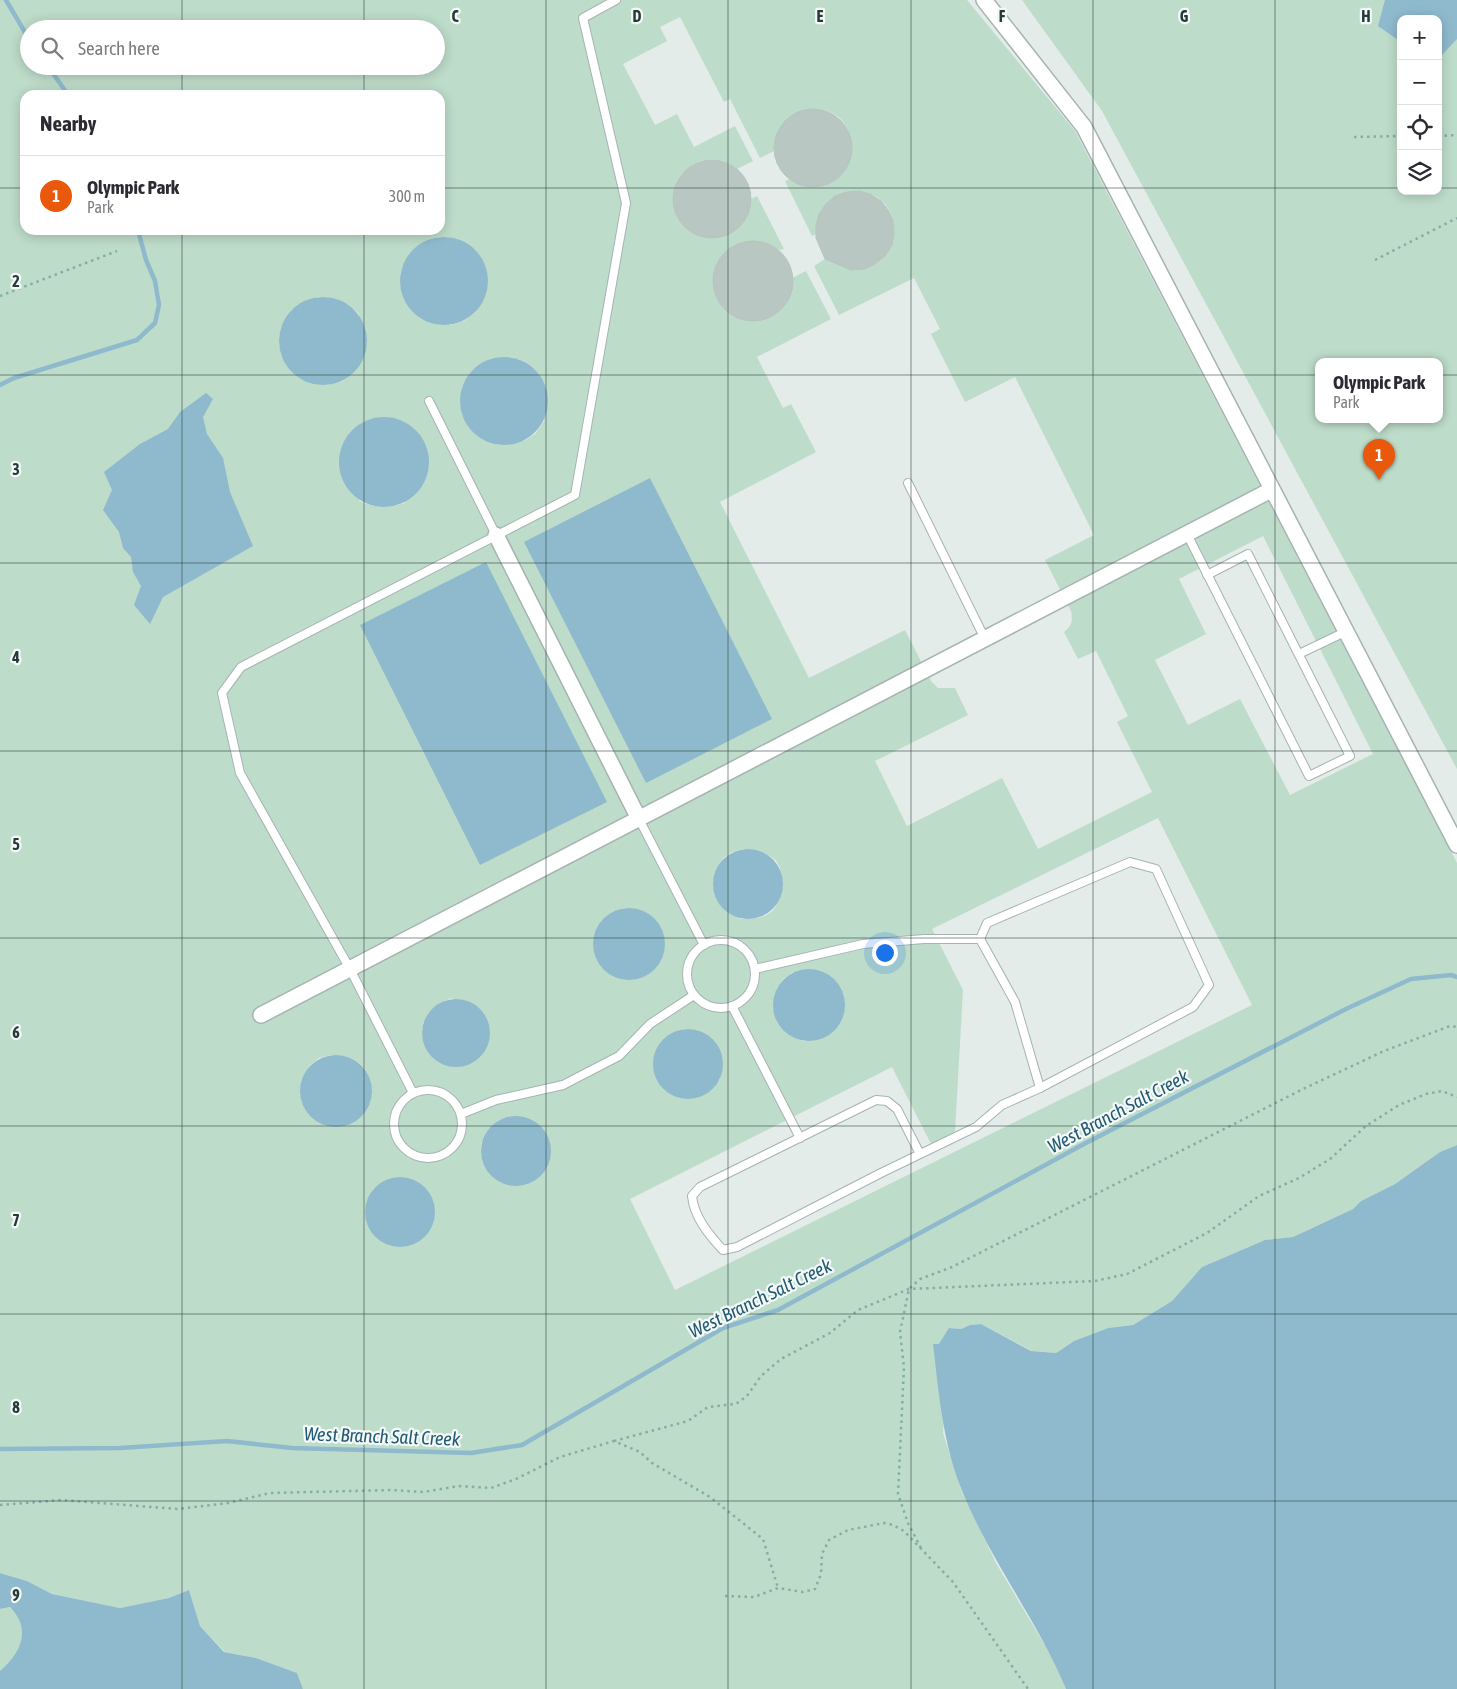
<!DOCTYPE html>
<html lang="en">
<head>
<meta charset="utf-8">
<style>
  body { margin:0; font-family:"Asap Condensed",sans-serif; background:#f2f2f3; color:#2b2b33 }
  .controls { position:absolute; right:15px; top:15px; display:grid; overflow:hidden; border-radius:10px; box-shadow:0 2px 12px #0003 }
  .controls button { width:45px; height:45px; display:grid; place-items:center; padding:0; border:0; border-bottom:1px solid #e1e1e2; background:#fff; color:#2b2b33; font:25px sans-serif }
  .you { position:absolute; left:884px; top:952px; width:18px; height:18px; margin:-12px; border:4px solid #fff; border-radius:50%; background:#1a73e8; box-shadow:0 0 0 8px #1a73e833 }
  .badge { display:grid; place-items:center; width:32px; height:32px; border-radius:50%; background:#ea580c; color:#fff; font-size:16px; font-weight:700 }
  .pin { position:absolute; translate:-50% -41px; filter:drop-shadow(0 1px 2px #0008) }
  .pin::after { content:''; position:absolute; top:26px; width:18px; height:15px; background:inherit; clip-path:polygon(0 0,100% 0,50% 100%) }
  .popup { position:absolute; left:1315px; top:358px; width:128px; height:65px; box-sizing:border-box; display:grid; place-content:center; border-radius:10px; background:#fff; filter:drop-shadow(0 1px 4px #0005); font-size:16px; white-space:nowrap; color:#7c7c81 }
  .popup b { font-size:19px; color:#2b2b33 }
  .popup::after { content:''; position:absolute; left:50%; top:100%; margin-left:-10px; border:10px solid transparent; border-top-color:#fff }
  .list { margin:0; padding:0; list-style:none }
  h2 { display:flex; justify-content:space-between; align-items:center; height:65px; margin:0; padding:0 20px; font-size:21px }
  h2 small { font-size:16px; font-weight:400; color:#7c7c81 }
  .list li { display:grid; grid-template-columns:32px 1fr auto; gap:15px; align-items:center; box-sizing:border-box; height:80px; padding:0 20px; border-top:1px solid #e1e1e2 }
  .list b { display:block; font-size:19px; white-space:nowrap }
  .list p { margin:0; font-size:16px; white-space:nowrap; color:#7c7c81 }
  .list em { font-size:16px; font-style:normal; color:#7c7c81 }
  .icon { flex:none; width:28px; height:28px; fill:none; stroke:currentColor; stroke-width:2; stroke-linecap:round; stroke-linejoin:round }
  .map { position:relative; flex:none; width:1457px; height:1689px; overflow:hidden }
  .search { position:absolute; background:#fff; box-shadow:0 2px 12px #0003; left:20px; top:20px; width:425px; height:55px; display:flex; align-items:center; gap:12px; box-sizing:border-box; padding:0 18px; border-radius:28px; color:#7c7c81; font-size:19px }
  .panel { position:absolute; background:#fff; box-shadow:0 2px 12px #0003; left:20px; top:90px; width:425px; height:145px; border-radius:15px }
  .map>svg:first-child { display:block }
  .green { fill:#bedcca; fill-rule:evenodd }
  .water { fill:#8fbacd }
  .lines { fill:none; stroke-linecap:round; stroke-linejoin:round }
  .stream { stroke:#8fbacd; stroke-width:4.5 }
  .building { fill:#b9c7c3; stroke:#b6c5c1 }
  .lane-casing { stroke:#a6b4b1; stroke-width:10 }
  .street-casing { stroke:#a6b4b1; stroke-width:18 }
  .path { stroke:#86ada7; stroke-width:2.5; stroke-dasharray:2.5 4; stroke-linecap:butt }
  .lane { stroke:#fff; stroke-width:8 }
  .street { stroke:#fff; stroke-width:15 }
  .grid { fill:none; stroke:#243c39; stroke-width:1; stroke-opacity:0.55 }
  .labels { text-anchor:middle; dominant-baseline:central; stroke-width:4.5; stroke-linejoin:round; paint-order:stroke }
  .water-label { font-size:19px; font-style:italic; fill:#225a74; stroke:#f4f9f7 }
  .grid-label { font-size:16px; text-anchor:middle; font-weight:bold; fill:#243c39; stroke:#f4f9f7; stroke-width:4.5; stroke-linejoin:round; paint-order:stroke }
</style>
</head>
<body>
<div class="map">
<svg width="1457" height="1689" viewBox="0 0 1457 1689">
  <rect width="100%" height="100%" fill="#e3ece9"/>
  <!-- green -->
  <g class="green">
    <path d="M0,0H967L1075,131L1457,863V1145L1440,1152L1395,1184L1361,1201L1353,1209L1293,1237L1265,1240L1202,1267L1172,1301L1133,1325L1108,1328L1074,1341L1056,1353L1032,1351L981,1324L970,1325L961,1329L949,1328L943,1433L962,1492L996,1563L1056,1664L1066,1689H303L297,1673L256,1658L225,1652L200,1626L189,1590L169,1598L120,1608L52,1594L27,1581L0,1573ZM680,17L724,102L730,99L760,158L774,151C771,101 845,93 851,141C852,151 851,159 846,167C840,177 831,185 819,187C809,188 797,185 790,179L785,181L812,236L816,234C816,218 822,203 837,196C847,191 856,190 867,193C915,206 897,297 825,259L814,266L839,315L914,278L940,329L931,334L965,402L1015,377L1094,535L1045,560L1071,611C1073,620 1072,626 1064,632L1078,659L1096,651L1128,716L1117,722L1152,792L1038,849L1002,778L907,826L875,761L968,715L955,688H938L931,681L905,630L809,678L720,502L816,452L791,404L783,408L757,357L831,319L806,271L792,278C792,293 786,309 771,316C762,321 751,321 742,318C689,302 715,216 780,250L784,249L757,196L751,199C741,257 665,244 674,190C676,177 686,167 698,162C711,157 727,160 737,169L753,161L735,126L694,147L677,114L655,125L623,64L667,41L660,27ZM29,29H436V66H29ZM25,95H440V230H25ZM438,237L453,238L468,244L476,312L464,321L451,325L400,274C407,253 417,244 438,237ZM318,297C336,297 346,302 359,314L343,381C280,402 250,317 318,297ZM511,357L524,361L535,370L544,421L536,433L524,441ZM391,418L404,422L416,430L405,503C387,508 376,508 359,501ZM1263,536L1373,754L1290,795L1240,699L1188,725L1155,660L1206,634L1179,579ZM1158,818L1252,1005L675,1290L630,1199L892,1067L931,1144L955,1132L963,990L932,929ZM743,849C752,852 765,853 773,858C787,868 782,898 774,909C766,919 751,919 740,919L722,859L732,852ZM624,908C639,909 647,912 657,923L597,960C589,936 600,916 624,908ZM793,972L804,1041L793,1037L784,1030L777,988L783,979ZM452,998L481,1056C433,1093 392,1017 452,998ZM683,1029C707,1029 710,1040 723,1058L720,1079L713,1088L654,1062C658,1043 666,1038 683,1029ZM330,1055C337,1056 347,1056 353,1059C376,1070 374,1100 361,1117L309,1066L319,1058ZM528,1118C549,1130 555,1152 543,1173L502,1183C486,1173 480,1162 481,1143ZM375,1187L427,1190L433,1201L434,1214L369,1227C363,1212 365,1200 375,1187Z"/>
    <path d="M1022,0H1457V769L1102,111ZM1401,19H1438V191H1401ZM1319,361H1439V419H1319Z"/>
    <path d="M10,1607C32,1630 22,1653 0,1671V1609Z"/>
  </g>
  <!-- water -->
  <g class="water">
    <path d="M1385,0H1457V39L1441,56L1438,55V19H1401V41L1398,40L1378,26Z"/>
    <circle cx="444" cy="281" r="44"/>
    <circle cx="323" cy="341" r="44"/>
    <circle cx="504" cy="401" r="44"/>
    <path d="M206,393L213,399L203,417L207,434L223,458L230,492L253,546L163,597L150,624L134,605L141,586L133,572L131,557L123,548L119,532L103,510L112,490L104,472L140,444L168,429L180,412Z"/>
    <circle cx="384" cy="462" r="45"/>
    <path d="M650,478L772,719L646,783L524,542Z"/>
    <path d="M486,562L607,802L480,865L360,625Z"/>
    <circle cx="748" cy="884" r="35"/>
    <circle cx="629" cy="944" r="36"/>
    <circle cx="809" cy="1005" r="36"/>
    <circle cx="456" cy="1033" r="34"/>
    <circle cx="688" cy="1064" r="35"/>
    <circle cx="336" cy="1091" r="36"/>
    <circle cx="516" cy="1151" r="35"/>
    <path d="M1457,1145V1689H1066C1038,1621 991,1562 963,1493C943,1445 939,1395 933,1344H939L949,1328L961,1329L970,1325L981,1324L1031,1351L1056,1353L1074,1341L1108,1328L1133,1325L1172,1301L1202,1267L1265,1240L1293,1237L1353,1209L1361,1201L1395,1184L1440,1152Z"/>
    <circle cx="400" cy="1212" r="35"/>
    <path d="M0,1573L27,1581L52,1594L120,1608L169,1598L189,1590L200,1626L224,1652L256,1658L297,1673L303,1689H0V1671C21,1653 32,1630 10,1607L0,1609Z"/>
  </g>
  <g class="lines">
    <!-- stream -->
    <g class="stream">
      <path d="M6,0L29,39"/>
      <path d="M48,66L68,95"/>
      <path d="M0,385L14,378L137,340L155,323L159,305L155,281L146,260L138,230"/>
      <path d="M0,1449L120,1448L227,1441L292,1448L471,1453L522,1445L723,1328L778,1310L1084,1144L1348,1008L1411,979L1451,975L1457,977"/>
    </g>
  </g>
  <!-- building -->
  <g class="building">
    <circle cx="813" cy="148" r="39"/>
    <circle cx="712" cy="199" r="39"/>
    <path d="M859,191L870,194L881,201L888,210L893,221L894,233L892,245L885,256L875,264L864,269L851,270L825,259L816,238V225L819,214L826,204L835,196L847,192Z"/>
    <circle cx="753" cy="281" r="40"/>
  </g>
  <g class="lines">
    <defs>
      <g id="lane">
        <path d="M429,401L496,535"/>
        <path d="M908,483L985,639"/>
        <path d="M1187,534L1309,776L1350,756L1248,554L1207,575"/>
        <path d="M1299,654L1347,631"/>
        <path d="M639,819L704,945"/>
        <path d="M980,939L987,923L1130,862L1156,869L1209,985L1193,1007L1040,1088"/>
        <circle cx="721" cy="974" r="34"/>
        <path d="M755,969L863,944L924,939H980L1015,1002L1040,1088L1002,1105L976,1127L881,1173L737,1247L723,1250C709,1235 694,1217 692,1196L700,1187L876,1100L887,1101L897,1109L920,1154"/>
        <path d="M732,1006L800,1138"/>
        <circle cx="428" cy="1124" r="34"/>
        <path d="M413,1093L350,969L240,773L222,693L241,667L575,495L626,203L583,18L616,0"/>
        <path d="M461,1114L496,1100L563,1085L619,1056L650,1024L694,995"/>
      </g>
      <g id="street">
        <path d="M984,0L1084,127L1457,845"/>
        <path d="M496,535L639,819"/>
        <path d="M261,1015L1271,490"/>
      </g>
    </defs>
    <!-- lane casing -->
    <use href="#lane" class="lane-casing"/>
    <!-- street casing -->
    <use href="#street" class="street-casing"/>
    <!-- path -->
    <g class="path">
      <path d="M1438,136L1457,135"/>
      <path d="M1354,137L1401,136"/>
      <path d="M1375,260L1457,218"/>
      <path d="M0,296L117,251"/>
      <path d="M614,1441L688,1421L708,1407L736,1404L747,1396L761,1376L781,1359L830,1333L858,1310L909,1289L1095,1281L1127,1274L1207,1233L1259,1196L1299,1178L1330,1159L1366,1126L1399,1105L1426,1094L1442,1091L1457,1097"/>
      <path d="M0,1505L62,1500L178,1509L228,1503L270,1493L392,1490L423,1492L459,1486L491,1488L516,1479L560,1457L614,1441L640,1452L652,1463L710,1497L763,1539L778,1588"/>
      <path d="M921,1548L908,1523L898,1494L904,1367L900,1332L909,1289L920,1279L952,1267L1305,1088L1384,1051L1450,1026L1457,1027"/>
      <path d="M725,1596L754,1597L778,1588L803,1592L815,1589L821,1574L822,1554L829,1540L848,1530L884,1523L893,1525L904,1531L953,1582L1028,1689"/>
    </g>
    <!-- lane -->
    <use href="#lane" class="lane"/>
    <!-- street -->
    <use href="#street" class="street"/>
  </g>
  <!-- grid -->
  <path class="grid" d="M182,0V29M364,0V29M546,0V1689M728,0V1689M911,0V1689M1093,0V1689M1275,0V1689M182,66V95M364,66V95M0,188H25M440,188H1401M1438,188H1457M182,230V1689M364,230V1689M0,375H1457M0,563H1457M0,751H1457M0,938H1457M0,1126H1457M0,1314H1457M0,1501H1457"/>
  <g class="labels">
    <!-- water labels -->
    <g class="water-label">
      <text transform="translate(1118 1111) rotate(-28)">West Branch Salt Creek</text>
      <text transform="translate(760 1298) rotate(-26)">West Branch Salt Creek</text>
      <text transform="translate(382 1436) rotate(2)">West Branch Salt Creek</text>
    </g>
  </g>
  <g class="grid-label">
    <text x="455" y="22">C</text>
    <text x="637" y="22">D</text>
    <text x="820" y="22">E</text>
    <text x="1002" y="22">F</text>
    <text x="1184" y="22">G</text>
    <text x="1366" y="22">H</text>
    <text x="16" y="287">2</text>
    <text x="16" y="475">3</text>
    <text x="16" y="663">4</text>
    <text x="16" y="850">5</text>
    <text x="16" y="1038">6</text>
    <text x="16" y="1226">7</text>
    <text x="16" y="1413">8</text>
    <text x="16" y="1601">9</text>
  </g>
</svg>
<div class="controls">
<button>+</button>
<button>−</button>
<button><svg class="icon" aria-label="locate" viewBox="0 0 24 24"><circle cx="12" cy="12" r="6"/><path d="M12 2v4M12 18v4M2 12h4M18 12h4"/></svg></button>
<button><svg class="icon" aria-label="layers" viewBox="0 0 24 24"><path d="M12 4l9 5-9 5-9-5zM3 14l9 5 9-5"/></svg></button>
</div>
<div class="you"></div>
<div class="pin badge" style="left:1379px;top:480px">1</div>
<div class="popup"><b>Olympic Park</b>Park</div>
<div class="search"><svg class="icon" aria-label="search" viewBox="0 0 24 24"><circle cx="10" cy="10" r="6"/><path d="M15 15l6 6"/></svg>Search here</div>
<section class="panel">
<h2>Nearby<small></small></h2>
<ul class="list">
<li><span class="badge">1</span><div><b>Olympic Park</b><p>Park</p></div><em>300 m</em></li>
</ul>
</section>
</div>
</body>
</html>
